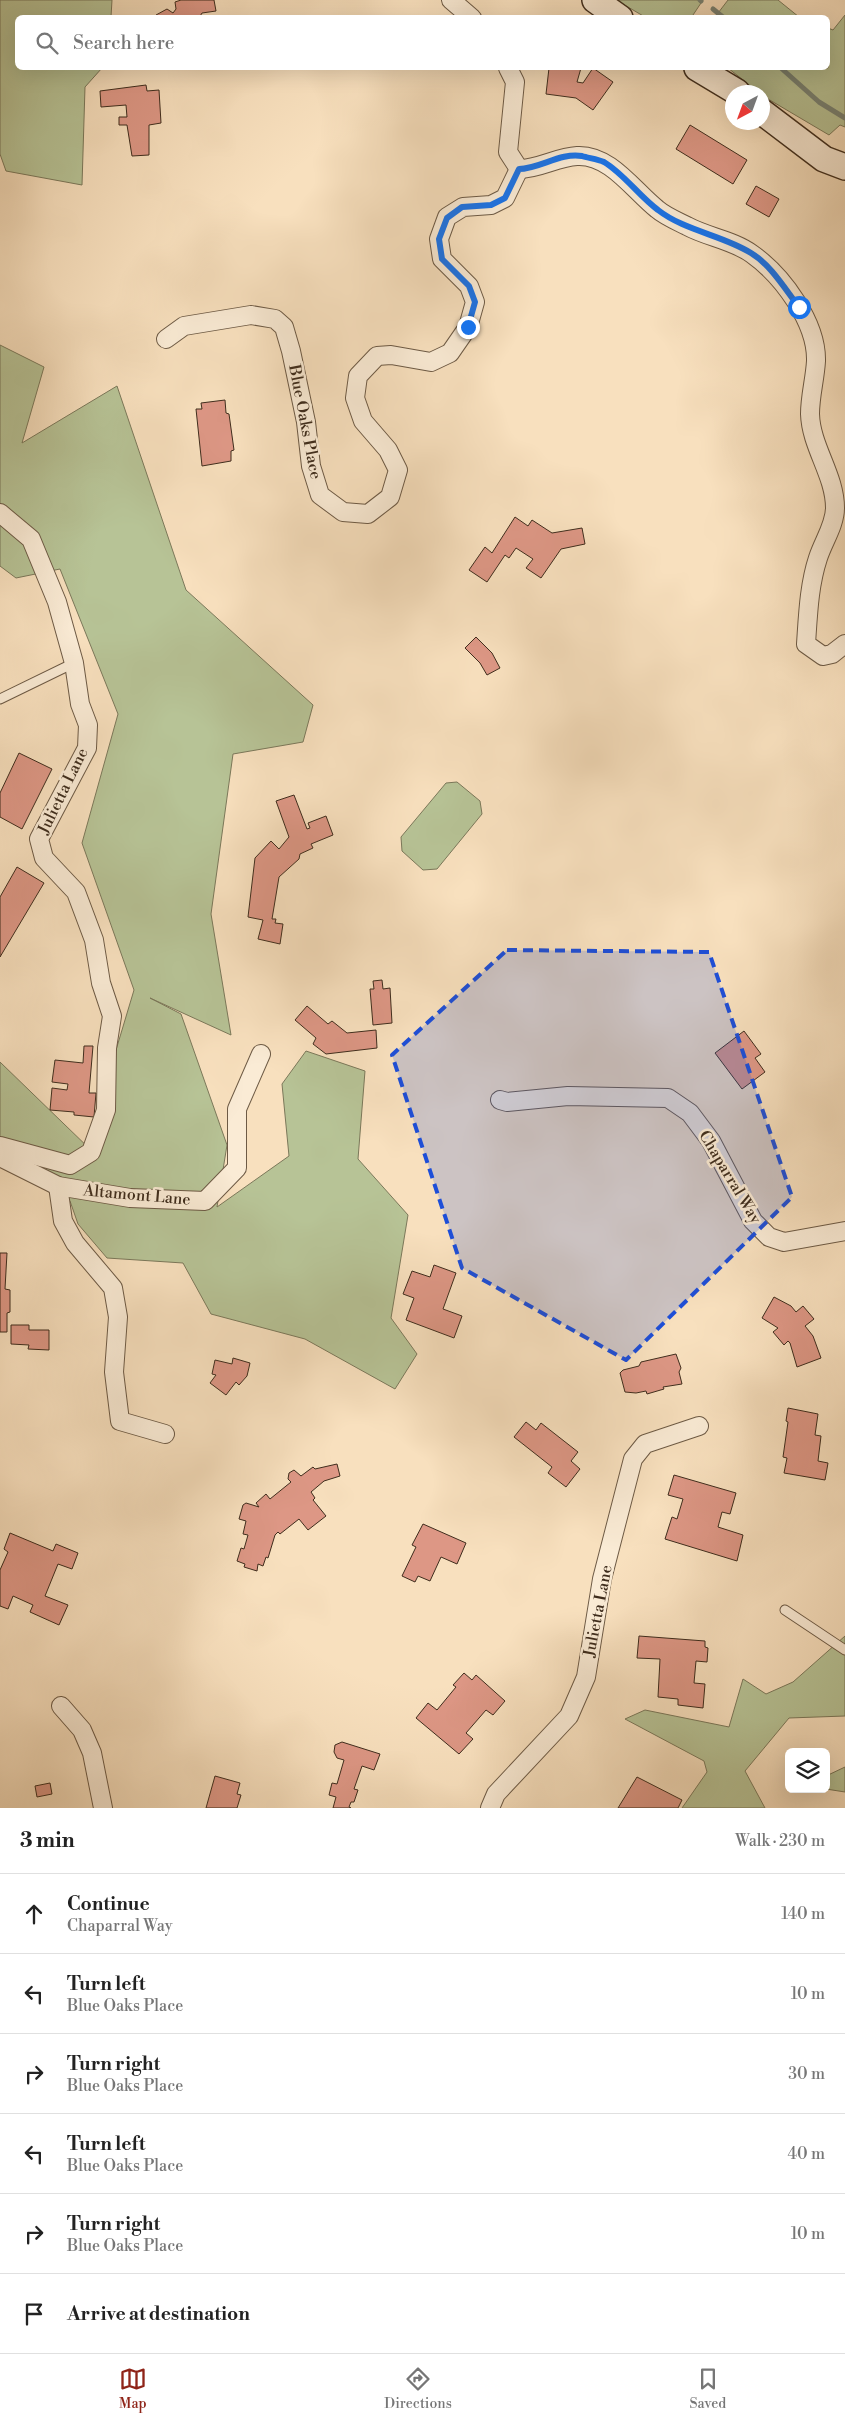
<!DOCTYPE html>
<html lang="en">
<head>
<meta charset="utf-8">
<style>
  body { margin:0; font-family:"Libre Bodoni",serif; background:#f6f6f6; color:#222 }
  .controls { position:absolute; right:15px; bottom:15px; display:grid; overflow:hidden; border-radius:8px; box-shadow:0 5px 20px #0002 }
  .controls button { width:45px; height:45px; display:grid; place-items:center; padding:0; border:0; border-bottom:1px solid #e0e0e0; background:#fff; color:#222; font:25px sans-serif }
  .compass { position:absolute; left:725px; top:85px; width:45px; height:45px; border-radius:50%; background:#fff; box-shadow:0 5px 20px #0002; rotate:221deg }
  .stop { position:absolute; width:15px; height:15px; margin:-11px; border:4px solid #1a73e8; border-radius:50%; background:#fff }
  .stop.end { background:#1a73e8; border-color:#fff; box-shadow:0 1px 5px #0008 }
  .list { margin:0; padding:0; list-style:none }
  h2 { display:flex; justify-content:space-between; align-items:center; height:65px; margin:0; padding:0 20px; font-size:21px }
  h2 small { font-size:16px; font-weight:400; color:#767676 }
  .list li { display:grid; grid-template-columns:32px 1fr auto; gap:15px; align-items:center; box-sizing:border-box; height:80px; padding:0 20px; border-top:1px solid #e0e0e0 }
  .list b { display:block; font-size:19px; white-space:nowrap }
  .list p { margin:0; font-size:16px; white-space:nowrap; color:#767676 }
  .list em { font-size:16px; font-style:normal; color:#767676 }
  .icon { flex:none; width:28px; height:28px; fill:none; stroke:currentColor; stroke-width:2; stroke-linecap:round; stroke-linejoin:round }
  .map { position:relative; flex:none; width:845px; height:1808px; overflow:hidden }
  .search { position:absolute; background:#fff; box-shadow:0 5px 20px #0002; left:15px; right:15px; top:15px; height:55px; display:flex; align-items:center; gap:12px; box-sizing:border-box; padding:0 18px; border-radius:8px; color:#767676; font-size:19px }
  .sheet { height:545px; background:#fff }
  nav { display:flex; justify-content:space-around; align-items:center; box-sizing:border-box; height:70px; border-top:1px solid #e0e0e0; background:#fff; font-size:14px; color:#767676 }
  nav a { display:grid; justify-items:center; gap:2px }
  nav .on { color:#8f2418 }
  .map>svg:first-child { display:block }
  .green { fill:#b7c396; stroke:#7b785a }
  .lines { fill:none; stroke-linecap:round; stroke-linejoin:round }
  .stream { stroke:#778376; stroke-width:5 }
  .building { fill:#dd9785; stroke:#3f2d1d }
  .lane-casing { stroke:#6d5a45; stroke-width:11 }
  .street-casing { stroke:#6d5a45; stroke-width:20 }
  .secondary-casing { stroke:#3f2d1d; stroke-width:28 }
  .lane { stroke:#faebd5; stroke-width:9 }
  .street { stroke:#faebd5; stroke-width:18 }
  .secondary { stroke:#faebd5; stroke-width:25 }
  .route { stroke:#1a73e8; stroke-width:6 }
  .marked { fill:#1d4ed8; fill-opacity:0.2; stroke:#1d4ed8; stroke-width:4; stroke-dasharray:10 6; stroke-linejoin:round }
  .labels { text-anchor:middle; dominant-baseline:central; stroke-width:5; stroke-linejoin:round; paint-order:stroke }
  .street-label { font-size:16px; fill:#3f2d1d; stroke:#faebd5 }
</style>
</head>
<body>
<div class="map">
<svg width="845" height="1808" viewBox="0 0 845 1808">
  <rect width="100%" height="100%" fill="#f8e0be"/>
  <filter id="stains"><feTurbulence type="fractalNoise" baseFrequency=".004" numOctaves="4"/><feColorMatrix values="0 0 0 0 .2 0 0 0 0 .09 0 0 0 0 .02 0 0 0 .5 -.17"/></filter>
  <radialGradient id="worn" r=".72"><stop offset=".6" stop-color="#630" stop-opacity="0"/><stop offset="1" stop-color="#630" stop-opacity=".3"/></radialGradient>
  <!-- green -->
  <g class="green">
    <path d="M0,0H112L111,17L18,18V68H102L85,87L82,185L6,171L0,154Z"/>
    <path d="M616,0H703L691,18L645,17Z"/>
    <path d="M728,0H778L799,17H715Z"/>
    <path d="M845,15V127L840,125L829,135L763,96L762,92H758L728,68H828V28L833,30Z"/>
    <path d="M0,345L44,367L22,443L117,386L186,590L313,705L303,742L233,754L211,914L231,1035L150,998L181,1014L227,1145L217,1207L289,1156L282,1084L306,1051L365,1071L358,1159L408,1215L391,1318L417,1354L395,1389L305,1339L211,1314L183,1263L107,1258L78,1224L70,1201L0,1142V1062L95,1154L116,1050L134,990L82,843L118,714L60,569L16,578L0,566Z"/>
    <path d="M457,782L480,801L482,814L437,869L423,870L402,851L401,837L446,783Z"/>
    <path d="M845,1636V1716L789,1718L745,1771L765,1808H682L707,1772L704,1761L625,1719L645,1710L729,1727L743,1679L766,1694L793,1682Z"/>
    <path d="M845,1767V1792L826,1789V1776Z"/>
  </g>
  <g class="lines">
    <!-- stream -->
    <g class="stream">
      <path d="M700,0L701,1"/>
      <path d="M713,9L724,18"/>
      <path d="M781,68L819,102L845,118"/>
    </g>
  </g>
  <!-- building -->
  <g class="building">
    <path d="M181,0H214L216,11L202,13L199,18H156V15L167,9L173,13L176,9L175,2Z"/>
    <path d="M549,68H581L577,82L583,83L593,68L613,82L593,110L576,98L546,94Z"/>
    <path d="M146,85L147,91L159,90L161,123L149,125V155L132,156L127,125H119V117H127L126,105L101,107L100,91Z"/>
    <path d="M690,125L747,160L733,184L676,149Z"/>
    <path d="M756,186L779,199L769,217L746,204Z"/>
    <path d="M225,400L226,413L229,414L234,450L231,451V461L202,466L196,409H202L201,403Z"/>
    <path d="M515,517L528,526L532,520L552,533L582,528L585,544L561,549L541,578L526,568L533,559L516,548L509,558L505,555L487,582L469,570L485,547L492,553Z"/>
    <path d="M476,637L492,653L500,668L487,675L480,663L465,648Z"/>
    <path d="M19,753L52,769L22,829L0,817V793Z"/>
    <path d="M294,795L307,829L310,828L308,823L326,816L333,835L311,844L313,848L300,854L299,859L279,877L272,919H276L275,923L283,924L280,944L258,939L263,920L248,917L255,858L271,841L279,849L289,837L276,801Z"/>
    <path d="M17,867L44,883L0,957V897Z"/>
    <path d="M382,980L383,989L390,988L392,1023L373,1025L370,989H374L373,981Z"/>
    <path d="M307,1006L328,1024L332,1021L347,1033L376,1030L377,1048L326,1054L313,1044L316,1038L295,1020Z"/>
    <path d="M744,1031L761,1054L755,1058L765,1072L742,1089L715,1053Z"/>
    <path d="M84,1046H93L89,1093H96L94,1117L74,1115V1112L50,1110L52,1088L67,1090L68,1084L52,1082L55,1060L83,1063Z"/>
    <path d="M0,1253H7L5,1289L10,1290V1312L7,1313V1332H0Z"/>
    <path d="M434,1265L456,1273L443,1309L462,1316L454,1338L406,1320L414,1298L403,1294L412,1271L430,1277Z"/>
    <path d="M774,1297L791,1306L796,1312L803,1306L814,1319L805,1326L813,1336L821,1358L797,1367L790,1343L788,1341L784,1345L773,1332L778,1328L762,1318Z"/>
    <path d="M11,1325H29V1330H49V1350L28,1349L29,1345L11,1344Z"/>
    <path d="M676,1354L681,1368L679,1372L682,1384L663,1387L664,1389L647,1394L646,1391L636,1393L625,1392L620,1373L623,1370L639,1366L641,1362Z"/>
    <path d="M233,1358L250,1363L247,1376L239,1385L236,1382L226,1395L210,1383L216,1375L212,1374L215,1360L232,1364Z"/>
    <path d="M788,1408L818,1414L815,1435L821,1436L818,1461L828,1463L825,1480L784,1473L787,1458L783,1457L788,1422L786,1421Z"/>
    <path d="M526,1422L536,1430L541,1423L578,1452L571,1461L580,1469L566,1487L548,1473L552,1467L514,1437Z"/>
    <path d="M337,1464L340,1476L324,1481L311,1492L315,1498L313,1500L326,1516L308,1530L299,1519L280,1534L278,1532L275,1535L268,1558L266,1557L263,1566L258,1564L257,1571L244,1567L245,1564L237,1561L241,1548L244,1549L248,1535L243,1534L246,1521L239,1519L243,1505L246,1503L259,1507L256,1503L266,1494L270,1499L291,1482L288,1479L289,1473L294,1470L301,1476L313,1467L315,1469Z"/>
    <path d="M674,1475L736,1493L730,1514L722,1512L718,1527L743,1535L737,1561L665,1539L672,1517L677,1519L683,1499L668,1495Z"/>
    <path d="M423,1524L466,1543L457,1564L441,1557L430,1581L418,1576L415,1582L402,1576L416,1547L412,1545Z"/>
    <path d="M10,1533L53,1551L56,1544L78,1553L72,1569L58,1564L45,1596L68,1605L59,1625L30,1612L33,1605L13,1596L8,1609L0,1606V1570L8,1552L4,1549Z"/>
    <path d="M639,1636L705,1641V1647L708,1648L707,1662L696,1661L694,1683L705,1684L703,1708L678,1705V1699L658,1697L660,1659L637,1658Z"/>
    <path d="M464,1673L472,1680L476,1675L505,1701L493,1715L486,1710L466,1733L473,1739L459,1754L416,1718L428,1703L437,1710L456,1687L453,1685Z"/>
    <path d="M342,1742L380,1754L374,1770L362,1766L354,1789L358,1790L354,1802H351L349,1807L351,1808H333L336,1797L329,1795L332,1783L337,1784L344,1760L337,1758L334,1752L335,1745Z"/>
    <path d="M215,1776L240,1783L237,1794L241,1795L237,1808H206Z"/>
    <path d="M637,1777L682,1800L678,1808H618Z"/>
    <path d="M50,1783L52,1794L37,1797L35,1786Z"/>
  </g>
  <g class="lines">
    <defs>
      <g id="lane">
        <path d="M0,699L74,663"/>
        <path d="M785,1610L845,1650"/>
      </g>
      <g id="street">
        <path d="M451,0L472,18"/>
        <path d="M508,68L515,82L508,152L519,169"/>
        <path d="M519,169C539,169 557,157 577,156C610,154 634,191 657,209C665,216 677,221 687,226C707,237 733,240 752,254C783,276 817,323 816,361C815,379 810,396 810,414C811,447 835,475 835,508C835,525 823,542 818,558C809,585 808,615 806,644L823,656L832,654L845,644"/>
        <path d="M166,339L184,326L251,315L275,319L284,327L291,351L306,422L311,466L320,495L343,512L368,514L390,497L398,470L388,450L363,421L355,398L358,376L377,356L391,355L431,362L450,353L468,327L475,302L469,286L442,259L439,239L447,217L463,207L491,205L505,198L519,169"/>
        <path d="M0,513L31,539L57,602L74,663L80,704L88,725L87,748L39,839L44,858L76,892L94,940L101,983L112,1016L107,1048L106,1110L91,1152L70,1165L0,1146"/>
        <path d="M500,1100L507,1102L568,1096L668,1098L690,1113L711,1141L753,1221L769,1237L784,1242L845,1231"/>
        <path d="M0,1157L58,1186L130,1198L205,1201L237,1168V1109L261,1054"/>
        <path d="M58,1186L63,1221L75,1243L113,1288L118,1317L114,1372L120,1421L165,1434"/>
        <path d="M61,1706L82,1730L92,1753L103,1808"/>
        <path d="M490,1808L496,1794L569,1716L586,1677L602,1579L633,1459L645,1444L699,1426"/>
      </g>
      <g id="secondary">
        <path d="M595,0L620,18"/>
        <path d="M697,68L737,92"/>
        <path d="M762,112L824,159L845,167"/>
      </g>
    </defs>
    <!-- lane casing -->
    <use href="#lane" class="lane-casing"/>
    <!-- street casing -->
    <use href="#street" class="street-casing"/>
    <!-- secondary casing -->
    <use href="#secondary" class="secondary-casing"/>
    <!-- lane -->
    <use href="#lane" class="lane"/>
    <!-- street -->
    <use href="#street" class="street"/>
    <!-- secondary -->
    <use href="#secondary" class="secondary"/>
  </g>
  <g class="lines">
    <!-- route -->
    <path class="route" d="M468,327L475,302L469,286L442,259L439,239L447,218L462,207L491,205L505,198L519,169C539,169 561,152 582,156C588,158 598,159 604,162C624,174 639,196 658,210C685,231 722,235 751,253C771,265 785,289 799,307"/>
  </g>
  <!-- marked area -->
  <path class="marked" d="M507,950L709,952L792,1197L626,1360L462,1268L392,1055Z"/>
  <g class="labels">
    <!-- street labels -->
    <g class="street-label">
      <text transform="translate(305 422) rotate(79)">Blue Oaks Place</text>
      <text transform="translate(63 791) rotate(-64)">Julietta Lane</text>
      <text transform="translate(730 1177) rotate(59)">Chaparral Way</text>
      <text transform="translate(137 1195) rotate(5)">Altamont Lane</text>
      <text transform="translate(598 1611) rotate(-79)">Julietta Lane</text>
    </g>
  </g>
  <rect width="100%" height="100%" filter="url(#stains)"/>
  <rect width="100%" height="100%" fill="url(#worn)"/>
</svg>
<div class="controls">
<button><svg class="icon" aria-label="layers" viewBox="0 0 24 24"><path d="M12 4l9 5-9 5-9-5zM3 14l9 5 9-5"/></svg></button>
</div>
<svg class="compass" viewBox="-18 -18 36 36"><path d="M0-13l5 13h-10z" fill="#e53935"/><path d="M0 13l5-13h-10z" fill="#767676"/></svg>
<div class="stop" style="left:799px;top:307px"></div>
<div class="stop end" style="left:468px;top:327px"></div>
<div class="search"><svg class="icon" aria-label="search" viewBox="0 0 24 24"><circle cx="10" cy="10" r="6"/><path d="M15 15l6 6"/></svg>Search here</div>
</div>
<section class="sheet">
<h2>3 min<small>Walk · 230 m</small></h2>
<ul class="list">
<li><svg class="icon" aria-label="ahead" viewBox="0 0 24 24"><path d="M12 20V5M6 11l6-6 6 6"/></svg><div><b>Continue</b><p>Chaparral Way</p></div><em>140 m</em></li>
<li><svg class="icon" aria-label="left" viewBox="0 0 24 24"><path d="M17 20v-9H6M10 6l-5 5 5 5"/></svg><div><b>Turn left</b><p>Blue Oaks Place</p></div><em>10 m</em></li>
<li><svg class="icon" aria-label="right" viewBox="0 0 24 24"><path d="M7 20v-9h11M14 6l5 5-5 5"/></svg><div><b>Turn right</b><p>Blue Oaks Place</p></div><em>30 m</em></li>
<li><svg class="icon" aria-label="left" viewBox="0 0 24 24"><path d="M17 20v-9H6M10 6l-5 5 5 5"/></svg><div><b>Turn left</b><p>Blue Oaks Place</p></div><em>40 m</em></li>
<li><svg class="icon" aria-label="right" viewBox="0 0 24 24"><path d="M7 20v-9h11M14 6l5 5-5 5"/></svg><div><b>Turn right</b><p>Blue Oaks Place</p></div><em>10 m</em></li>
<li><svg class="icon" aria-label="arrive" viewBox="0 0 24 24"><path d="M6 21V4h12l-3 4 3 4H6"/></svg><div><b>Arrive at destination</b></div></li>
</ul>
</section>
<nav>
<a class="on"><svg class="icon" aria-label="map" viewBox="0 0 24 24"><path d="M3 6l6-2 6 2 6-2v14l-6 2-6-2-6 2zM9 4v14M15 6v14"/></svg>Map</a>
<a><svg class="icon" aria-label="directions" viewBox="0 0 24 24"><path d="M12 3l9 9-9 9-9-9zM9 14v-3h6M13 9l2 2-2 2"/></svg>Directions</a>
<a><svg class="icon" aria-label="saved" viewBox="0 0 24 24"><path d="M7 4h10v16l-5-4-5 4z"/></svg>Saved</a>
</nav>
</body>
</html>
